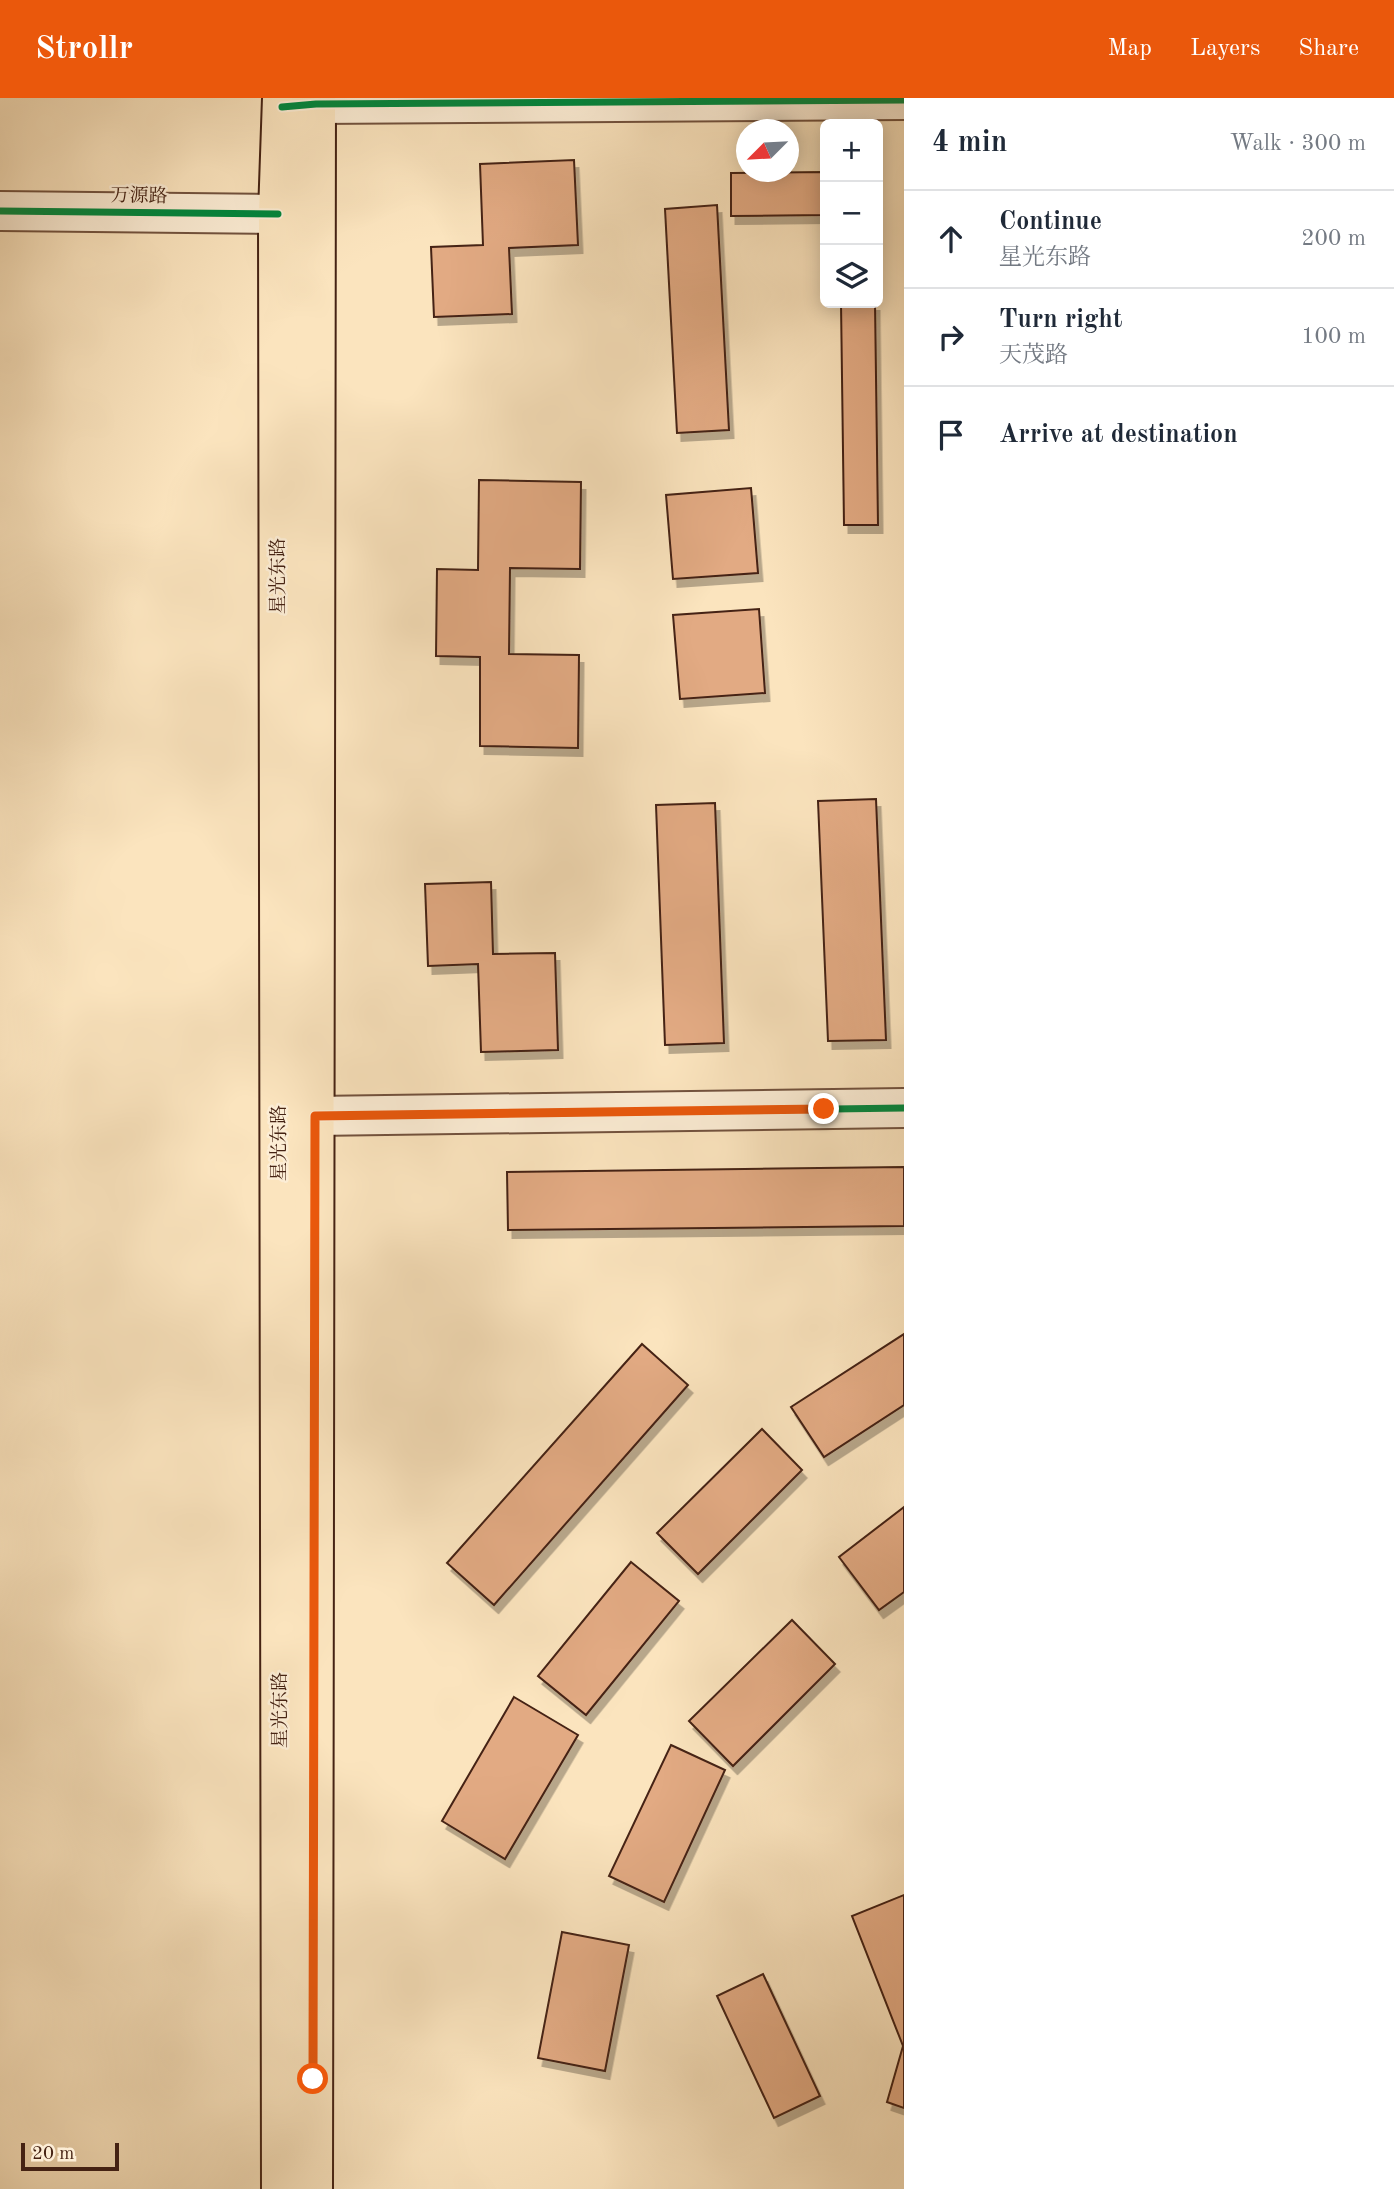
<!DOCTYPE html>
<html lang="en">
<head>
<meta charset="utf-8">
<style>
  body { margin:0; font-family:"Old Standard TT","Noto Serif SC",serif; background:#f6f6f7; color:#1f2937 }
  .controls { position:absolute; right:21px; top:21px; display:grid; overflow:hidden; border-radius:10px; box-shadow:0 4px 18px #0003 }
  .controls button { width:63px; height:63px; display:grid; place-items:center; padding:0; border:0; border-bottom:2px solid #e0e1e3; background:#fff; color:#1f2937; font:35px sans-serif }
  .compass { position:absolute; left:736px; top:21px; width:63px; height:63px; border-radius:50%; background:#fff; box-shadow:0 4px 18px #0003; rotate:246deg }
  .scale { position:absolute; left:21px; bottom:18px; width:98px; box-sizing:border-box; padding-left:7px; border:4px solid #452213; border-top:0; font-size:19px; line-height:24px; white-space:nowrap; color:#452213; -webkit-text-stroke:5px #fcedd5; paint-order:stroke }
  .stop { position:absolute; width:21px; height:21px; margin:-16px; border:5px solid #ea580c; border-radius:50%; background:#fff }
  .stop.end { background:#ea580c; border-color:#fff; box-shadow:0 2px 7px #0008 }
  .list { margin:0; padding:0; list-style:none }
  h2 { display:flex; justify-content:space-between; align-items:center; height:91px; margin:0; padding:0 28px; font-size:30px }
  h2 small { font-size:23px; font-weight:400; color:#747a83 }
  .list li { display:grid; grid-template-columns:46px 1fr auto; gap:21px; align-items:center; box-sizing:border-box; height:98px; padding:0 28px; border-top:2px solid #e0e1e3 }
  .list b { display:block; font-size:26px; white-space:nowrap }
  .list p { margin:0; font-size:23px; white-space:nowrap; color:#747a83 }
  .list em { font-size:23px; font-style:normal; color:#747a83 }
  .icon { flex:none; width:38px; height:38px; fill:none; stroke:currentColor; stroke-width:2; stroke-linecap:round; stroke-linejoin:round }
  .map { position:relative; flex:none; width:904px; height:2091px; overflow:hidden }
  header { display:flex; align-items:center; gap:42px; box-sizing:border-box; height:98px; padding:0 35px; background:#ea580c; color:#fff }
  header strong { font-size:33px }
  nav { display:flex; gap:38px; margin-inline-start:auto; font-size:24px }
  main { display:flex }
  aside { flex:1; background:#fff }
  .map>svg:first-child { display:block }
  .building { fill:#e2aa83; stroke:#452213; stroke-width:2; filter:url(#shadow) }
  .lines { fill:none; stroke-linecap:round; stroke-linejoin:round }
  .minor-casing { stroke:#72523e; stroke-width:42 }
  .major-casing { stroke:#452213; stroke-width:42 }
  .minor { stroke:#fcedd5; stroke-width:38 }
  .major { stroke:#fbe4be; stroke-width:38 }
  .cycleway-casing { stroke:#fcedd5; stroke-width:11 }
  .cycleway { stroke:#00873e; stroke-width:7 }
  .route { stroke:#ea580c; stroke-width:9 }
  .labels { text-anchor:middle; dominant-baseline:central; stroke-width:5; stroke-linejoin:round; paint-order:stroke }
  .street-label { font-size:19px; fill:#452213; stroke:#fcedd5 }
</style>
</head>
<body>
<header>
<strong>Strollr</strong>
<nav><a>Map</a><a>Layers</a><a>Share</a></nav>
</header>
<main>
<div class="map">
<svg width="904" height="2091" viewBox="0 0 904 2091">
  <defs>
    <filter id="shadow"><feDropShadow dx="4.5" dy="8" stdDeviation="0" flood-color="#0004"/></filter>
  </defs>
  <rect width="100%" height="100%" fill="#fbe4be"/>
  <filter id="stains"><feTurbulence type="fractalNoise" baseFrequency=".00286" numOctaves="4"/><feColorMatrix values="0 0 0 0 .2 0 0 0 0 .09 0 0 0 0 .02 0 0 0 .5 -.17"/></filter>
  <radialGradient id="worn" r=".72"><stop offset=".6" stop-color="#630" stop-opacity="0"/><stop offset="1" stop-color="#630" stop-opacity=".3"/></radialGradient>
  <!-- building -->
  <g class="building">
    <path d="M574,62L578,147L509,150L512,216L434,219L431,149L483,147L480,66Z"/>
    <path d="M825,74V117L731,118V75Z"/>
    <path d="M717,107L729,332L677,335L665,111Z"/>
    <path d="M841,205H875L878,427H844Z"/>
    <path d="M479,382L581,384L580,471L510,470L509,556L579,557L578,650L480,648V559L436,558L437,471L478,472Z"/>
    <path d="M751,390L758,475L673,481L666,397Z"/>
    <path d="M759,511L765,595L680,601L673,517Z"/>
    <path d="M876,701L886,942L828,943L818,703Z"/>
    <path d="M715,705L724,945L665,947L656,707Z"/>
    <path d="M491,784L493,856L555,855L558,952L481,954L478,866L428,868L425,786Z"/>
    <path d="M904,1069V1128L508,1132L507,1074Z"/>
    <path d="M904,1236V1307L824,1359L791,1309Z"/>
    <path d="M642,1246L688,1287L494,1507L447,1465Z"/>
    <path d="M762,1331L802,1372L698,1476L657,1435Z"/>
    <path d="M904,1409V1494L879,1512L839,1459Z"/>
    <path d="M631,1464L679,1503L586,1617L538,1578Z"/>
    <path d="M792,1522L835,1566L733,1668L689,1623Z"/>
    <path d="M514,1599L578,1637L505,1761L442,1723Z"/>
    <path d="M671,1647L725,1672L664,1804L609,1778Z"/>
    <path d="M904,1797V2010L887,2004L903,1948L852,1818Z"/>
    <path d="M562,1834L629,1847L605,1973L538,1960Z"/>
    <path d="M763,1876L820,1998L774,2020L717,1898Z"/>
  </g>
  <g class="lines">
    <defs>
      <g id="minor">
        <path d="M284,9L316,6L904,2"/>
        <path d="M0,113L278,116"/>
        <path d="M315,1018L904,1010"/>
      </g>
      <g id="major">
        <path d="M281,2091L278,116L282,0"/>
        <path d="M313,2091L316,0"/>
      </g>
    </defs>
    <!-- minor casing -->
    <use href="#minor" class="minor-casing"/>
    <!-- major casing -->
    <use href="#major" class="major-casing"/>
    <!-- minor -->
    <use href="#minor" class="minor"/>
    <!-- major -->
    <use href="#major" class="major"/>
    <defs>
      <g id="cycleway">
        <path d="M282,9L316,6L904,2"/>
        <path d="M0,113L278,116"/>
        <path d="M315,1018L904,1010"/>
      </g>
    </defs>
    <!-- cycleway casing -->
    <use href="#cycleway" class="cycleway-casing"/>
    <!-- cycleway -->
    <use href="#cycleway" class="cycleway"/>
  </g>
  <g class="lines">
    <!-- route -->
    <path class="route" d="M313,1981L315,1018L824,1011"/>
  </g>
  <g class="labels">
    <!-- street labels -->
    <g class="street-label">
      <text transform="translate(139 99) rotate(1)">万源路</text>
      <text transform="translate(279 478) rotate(-90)">星光东路</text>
      <text transform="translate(280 1045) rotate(-90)">星光东路</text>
      <text transform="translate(281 1612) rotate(-90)">星光东路</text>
    </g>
  </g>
  <rect width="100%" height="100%" filter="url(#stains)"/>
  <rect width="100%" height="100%" fill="url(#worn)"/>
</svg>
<div class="controls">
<button>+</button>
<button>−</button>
<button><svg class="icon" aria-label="layers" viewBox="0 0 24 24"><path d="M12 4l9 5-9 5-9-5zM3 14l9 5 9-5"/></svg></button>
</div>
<svg class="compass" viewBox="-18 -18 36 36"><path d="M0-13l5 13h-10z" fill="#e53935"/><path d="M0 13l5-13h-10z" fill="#747a83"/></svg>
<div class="scale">20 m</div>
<div class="stop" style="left:313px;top:1981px"></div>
<div class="stop end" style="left:824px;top:1011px"></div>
</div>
<aside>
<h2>4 min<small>Walk · 300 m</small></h2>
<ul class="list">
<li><svg class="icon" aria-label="ahead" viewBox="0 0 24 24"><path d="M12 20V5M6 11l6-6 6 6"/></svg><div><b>Continue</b><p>星光东路</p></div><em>200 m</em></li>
<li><svg class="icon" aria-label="right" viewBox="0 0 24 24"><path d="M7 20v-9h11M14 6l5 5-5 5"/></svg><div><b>Turn right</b><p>天茂路</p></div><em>100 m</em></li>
<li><svg class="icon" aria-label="arrive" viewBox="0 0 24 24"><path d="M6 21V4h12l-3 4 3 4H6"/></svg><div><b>Arrive at destination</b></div></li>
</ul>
</aside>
</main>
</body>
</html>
